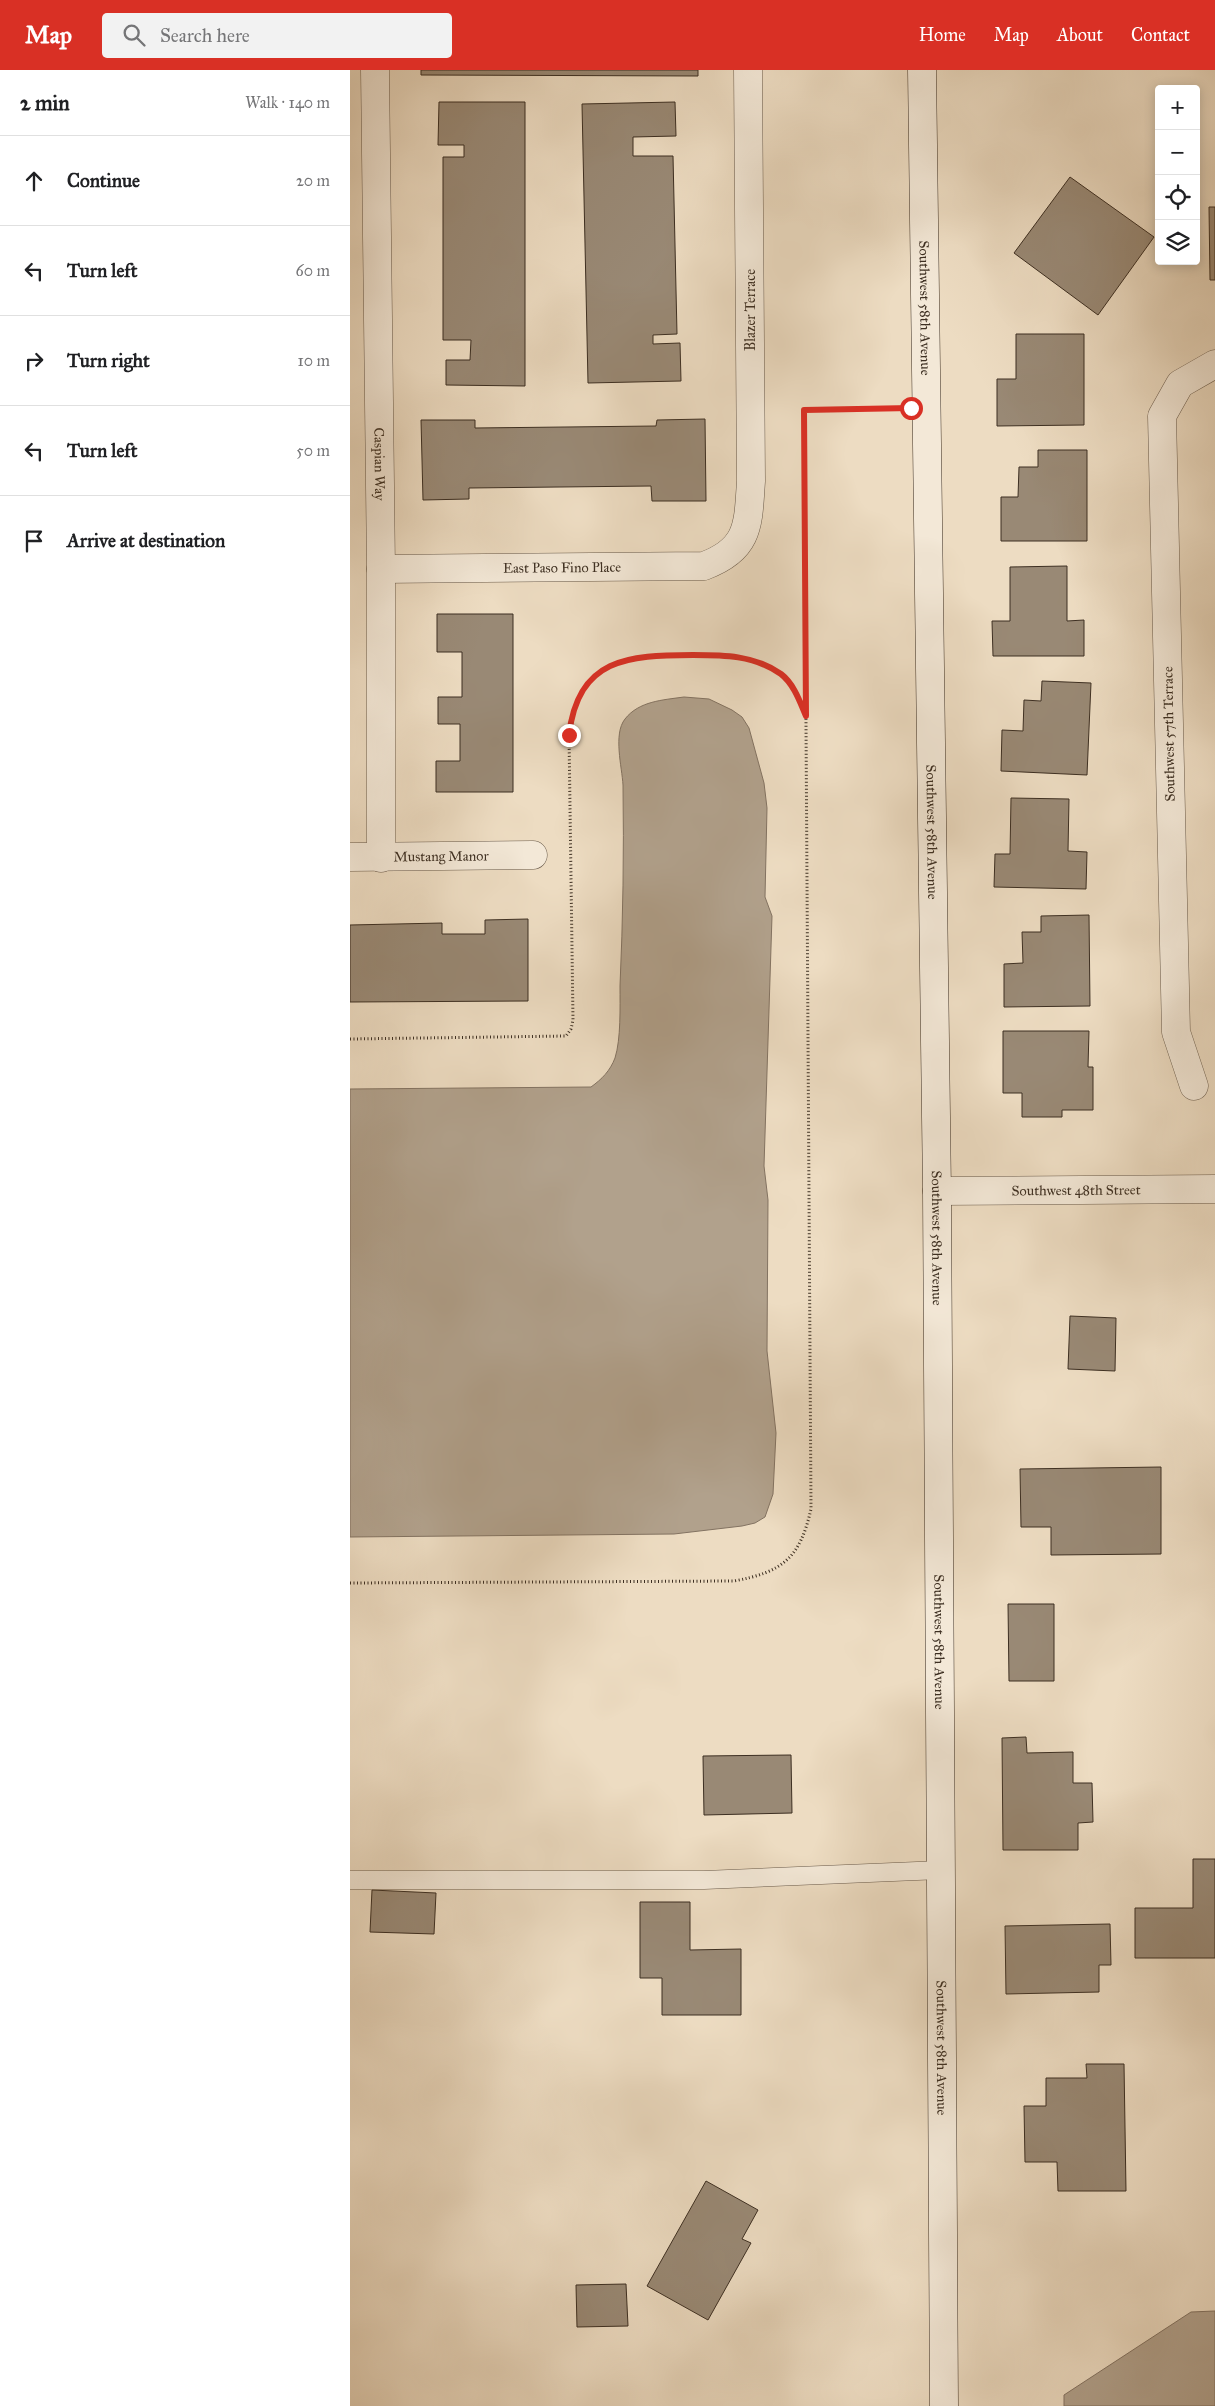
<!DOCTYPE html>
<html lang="en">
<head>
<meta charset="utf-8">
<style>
  body { margin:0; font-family:"IM FELL Great Primer",serif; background:#f2f2f2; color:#202124 }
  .controls { position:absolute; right:15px; top:15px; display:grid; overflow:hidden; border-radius:5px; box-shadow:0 2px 12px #0003 }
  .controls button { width:45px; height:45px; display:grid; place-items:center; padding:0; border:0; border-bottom:1px solid #e0e0e0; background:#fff; color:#202124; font:25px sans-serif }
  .stop { position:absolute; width:15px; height:15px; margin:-11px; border:4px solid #d93025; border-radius:50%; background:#fff }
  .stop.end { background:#d93025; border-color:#fff; box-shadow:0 1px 5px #0008 }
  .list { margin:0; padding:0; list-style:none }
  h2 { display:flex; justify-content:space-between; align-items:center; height:65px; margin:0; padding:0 20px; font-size:21px }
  h2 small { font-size:16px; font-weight:400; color:#757577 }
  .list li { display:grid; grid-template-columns:32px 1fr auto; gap:15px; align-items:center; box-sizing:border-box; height:90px; padding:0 20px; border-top:1px solid #e0e0e0 }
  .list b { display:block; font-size:19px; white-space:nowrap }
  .list em { font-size:16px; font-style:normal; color:#757577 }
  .icon { flex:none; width:28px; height:28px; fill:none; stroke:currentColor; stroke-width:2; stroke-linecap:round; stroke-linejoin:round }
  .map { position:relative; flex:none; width:865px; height:2336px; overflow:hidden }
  header { display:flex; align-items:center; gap:30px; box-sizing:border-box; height:70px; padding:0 25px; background:#d93025; color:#fff }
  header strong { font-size:24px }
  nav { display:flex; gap:28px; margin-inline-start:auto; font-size:18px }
  .search { width:350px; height:45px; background:#f2f2f2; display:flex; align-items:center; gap:12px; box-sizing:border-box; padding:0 18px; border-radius:5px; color:#757577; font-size:19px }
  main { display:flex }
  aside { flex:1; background:#fff }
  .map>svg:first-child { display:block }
  .water { fill:#b1a18c; stroke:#837362 }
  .building { fill:#998975; stroke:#3d2f22 }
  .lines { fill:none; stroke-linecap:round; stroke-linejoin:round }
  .lane-casing { stroke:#695a4a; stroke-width:19 }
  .street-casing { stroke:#695a4a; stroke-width:29 }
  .secondary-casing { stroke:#3d2f22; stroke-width:29 }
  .path { stroke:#3d2f22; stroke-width:3; stroke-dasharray:1 2.5; stroke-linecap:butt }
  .lane { stroke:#f3e8d7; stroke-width:18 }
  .street { stroke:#f3e8d7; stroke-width:28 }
  .secondary { stroke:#f3e8d7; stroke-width:28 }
  .route { stroke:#d93025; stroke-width:6 }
  .labels { text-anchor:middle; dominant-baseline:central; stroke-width:4; stroke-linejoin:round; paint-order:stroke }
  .street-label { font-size:14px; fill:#3d2f22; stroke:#f3e8d7 }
</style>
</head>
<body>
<header>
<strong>Map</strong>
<div class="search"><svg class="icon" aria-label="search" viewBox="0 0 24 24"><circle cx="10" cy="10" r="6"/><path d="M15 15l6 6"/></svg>Search here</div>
<nav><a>Home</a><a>Map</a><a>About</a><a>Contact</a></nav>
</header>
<main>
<aside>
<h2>2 min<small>Walk · 140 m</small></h2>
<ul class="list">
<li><svg class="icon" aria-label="ahead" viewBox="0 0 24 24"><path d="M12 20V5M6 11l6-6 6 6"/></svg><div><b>Continue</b></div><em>20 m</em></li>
<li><svg class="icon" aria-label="left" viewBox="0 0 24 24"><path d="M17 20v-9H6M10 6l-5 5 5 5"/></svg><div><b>Turn left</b></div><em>60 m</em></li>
<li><svg class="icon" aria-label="right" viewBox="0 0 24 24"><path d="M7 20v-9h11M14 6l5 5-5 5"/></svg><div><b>Turn right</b></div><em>10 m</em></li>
<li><svg class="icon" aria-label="left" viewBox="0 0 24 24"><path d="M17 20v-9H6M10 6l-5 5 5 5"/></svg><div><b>Turn left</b></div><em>50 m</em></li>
<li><svg class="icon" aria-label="arrive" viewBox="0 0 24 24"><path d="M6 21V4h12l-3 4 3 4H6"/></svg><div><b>Arrive at destination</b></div></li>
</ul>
</aside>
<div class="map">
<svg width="865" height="2336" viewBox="0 0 865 2336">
  <rect width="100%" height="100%" fill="#eddcc2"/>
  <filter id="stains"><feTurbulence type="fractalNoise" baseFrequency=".004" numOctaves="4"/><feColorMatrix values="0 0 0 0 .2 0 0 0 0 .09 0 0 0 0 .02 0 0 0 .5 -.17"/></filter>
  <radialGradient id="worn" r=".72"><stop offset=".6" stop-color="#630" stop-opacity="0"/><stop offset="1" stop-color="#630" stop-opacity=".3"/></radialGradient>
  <!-- water -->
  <g class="water">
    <path d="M334,627L359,629L382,640L392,647L399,658L414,713L417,738L415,827L422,846L414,1096L418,1130L417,1281L426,1363L423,1424L415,1447L405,1453L392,1456L324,1464L0,1467V1019L241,1017C252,1009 260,1001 265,988C271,969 270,937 270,916C273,850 274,782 273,715C272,697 263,664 275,649C289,631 313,630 334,627Z"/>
    <path d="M865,2241V2336H714V2325L841,2242Z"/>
  </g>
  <!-- building -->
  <g class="building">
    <path d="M71,0H348V6L71,5Z"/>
    <path d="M89,32H175V316L96,315V290H120L121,270H93V87H114V75H88Z"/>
    <path d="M325,32L326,66L283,67V86H323L327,264L303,265V274L330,273L331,311L238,313L232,34Z"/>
    <path d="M720,107L804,167L748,245L664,183Z"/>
    <path d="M859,137H865V210H860Z"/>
    <path d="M666,264H734V355L647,356V309H666Z"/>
    <path d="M355,349L356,431H302L301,416L119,418V429L73,430L71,350H125V358L306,356L307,350Z"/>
    <path d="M688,380H737V471H651V427H668L669,397H688Z"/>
    <path d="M717,496V551L734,550V586H643L642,551H660V497Z"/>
    <path d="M87,544H163V722H86V691H110V654H88V627H112V582H87Z"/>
    <path d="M692,611L741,613L737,705L651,701L652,660L673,661L674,630L691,631Z"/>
    <path d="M661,728L719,729L718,781L737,782L736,819L644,817L645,784H660Z"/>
    <path d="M739,845L740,936L654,937V894L673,893L672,862H691V846Z"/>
    <path d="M178,849V931L0,932V855L92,853V864H135V850Z"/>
    <path d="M653,961H739L738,997H743V1040H712V1047H672V1023H653Z"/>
    <path d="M720,1246L766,1248L765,1301L718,1299Z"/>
    <path d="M811,1397V1484L701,1485V1457H671L670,1399Z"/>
    <path d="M658,1534H704V1611H659Z"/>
    <path d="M676,1667L677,1683L723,1682V1713H742L743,1752L728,1753V1780H653L652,1668Z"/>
    <path d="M441,1685L442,1743L354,1745L353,1686Z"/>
    <path d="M843,1789H865V1888H785V1838H843Z"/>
    <path d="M22,1820L86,1823L84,1864L20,1862Z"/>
    <path d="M290,1832H340V1880L391,1879V1945H312V1908H290Z"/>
    <path d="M760,1854L761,1895H749V1922L656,1924L655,1856Z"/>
    <path d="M736,1994H774L776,2121H708L707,2092H675L674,2036H696V2008H737Z"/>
    <path d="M356,2111L408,2140L392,2169L401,2173L358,2250L297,2216Z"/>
    <path d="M276,2214L278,2256L227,2257L226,2215Z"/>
  </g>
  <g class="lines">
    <defs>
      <path id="lane" d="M0,1810H354L591,1800"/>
      <g id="street">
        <path id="s1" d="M25,0L31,499V788"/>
        <path id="s2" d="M31,499L354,496C400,479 398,454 401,411L398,0"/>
        <path id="s3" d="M0,787L183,785"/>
        <path d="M844,1016L826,962L812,346L830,314L865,294"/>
        <path id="s4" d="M587,1121L865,1119"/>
      </g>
      <g id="secondary">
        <path id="s5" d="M572,0L587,1121L594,2336"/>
      </g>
    </defs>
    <!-- lane casing -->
    <use href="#lane" class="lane-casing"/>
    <!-- street casing -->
    <use href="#street" class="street-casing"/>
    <!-- secondary casing -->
    <use href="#secondary" class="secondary-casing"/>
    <!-- path -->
    <g class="path">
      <path d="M0,969L216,966L221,959L223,950L219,665C228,588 279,585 343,585C373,585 406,585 431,604C443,614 449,630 455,643"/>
      <path d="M0,1513L384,1511C433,1502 450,1488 461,1439L454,340L546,338"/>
    </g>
    <!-- lane -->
    <use href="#lane" class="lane"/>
    <!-- street -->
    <use href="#street" class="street"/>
    <!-- secondary -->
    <use href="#secondary" class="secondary"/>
  </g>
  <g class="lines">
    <!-- route -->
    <path class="route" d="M219,665C228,588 278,585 343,585C373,585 404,585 431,604C444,614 450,632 456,646L454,340L561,338"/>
  </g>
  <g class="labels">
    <!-- street labels -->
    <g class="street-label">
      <text stroke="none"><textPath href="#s5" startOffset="238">Southwest 58th Avenue</textPath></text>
      <text transform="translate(400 240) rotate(-90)">Blazer Terrace</text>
      <text stroke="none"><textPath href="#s1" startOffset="394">Caspian Way</textPath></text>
      <text stroke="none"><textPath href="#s2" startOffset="181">East Paso Fino Place</textPath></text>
      <text transform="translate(819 664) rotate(-91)">Southwest 57th Terrace</text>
      <text stroke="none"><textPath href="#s5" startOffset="762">Southwest 58th Avenue</textPath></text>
      <text stroke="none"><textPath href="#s3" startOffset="91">Mustang Manor</textPath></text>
      <text stroke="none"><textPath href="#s4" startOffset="139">Southwest 48th Street</textPath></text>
      <text stroke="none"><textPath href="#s5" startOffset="1168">Southwest 58th Avenue</textPath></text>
      <text stroke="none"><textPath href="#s5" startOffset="1572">Southwest 58th Avenue</textPath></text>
      <text stroke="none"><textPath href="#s5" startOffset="1978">Southwest 58th Avenue</textPath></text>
    </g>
  </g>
  <rect width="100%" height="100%" filter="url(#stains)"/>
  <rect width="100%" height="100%" fill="url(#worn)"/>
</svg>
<div class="controls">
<button>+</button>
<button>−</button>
<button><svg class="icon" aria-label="locate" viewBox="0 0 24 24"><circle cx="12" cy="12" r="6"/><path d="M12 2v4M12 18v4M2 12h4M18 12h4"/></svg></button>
<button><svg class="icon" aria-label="layers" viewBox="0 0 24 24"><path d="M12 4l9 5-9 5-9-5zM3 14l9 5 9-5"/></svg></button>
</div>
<div class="stop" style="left:561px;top:338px"></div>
<div class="stop end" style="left:219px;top:665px"></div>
</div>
</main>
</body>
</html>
